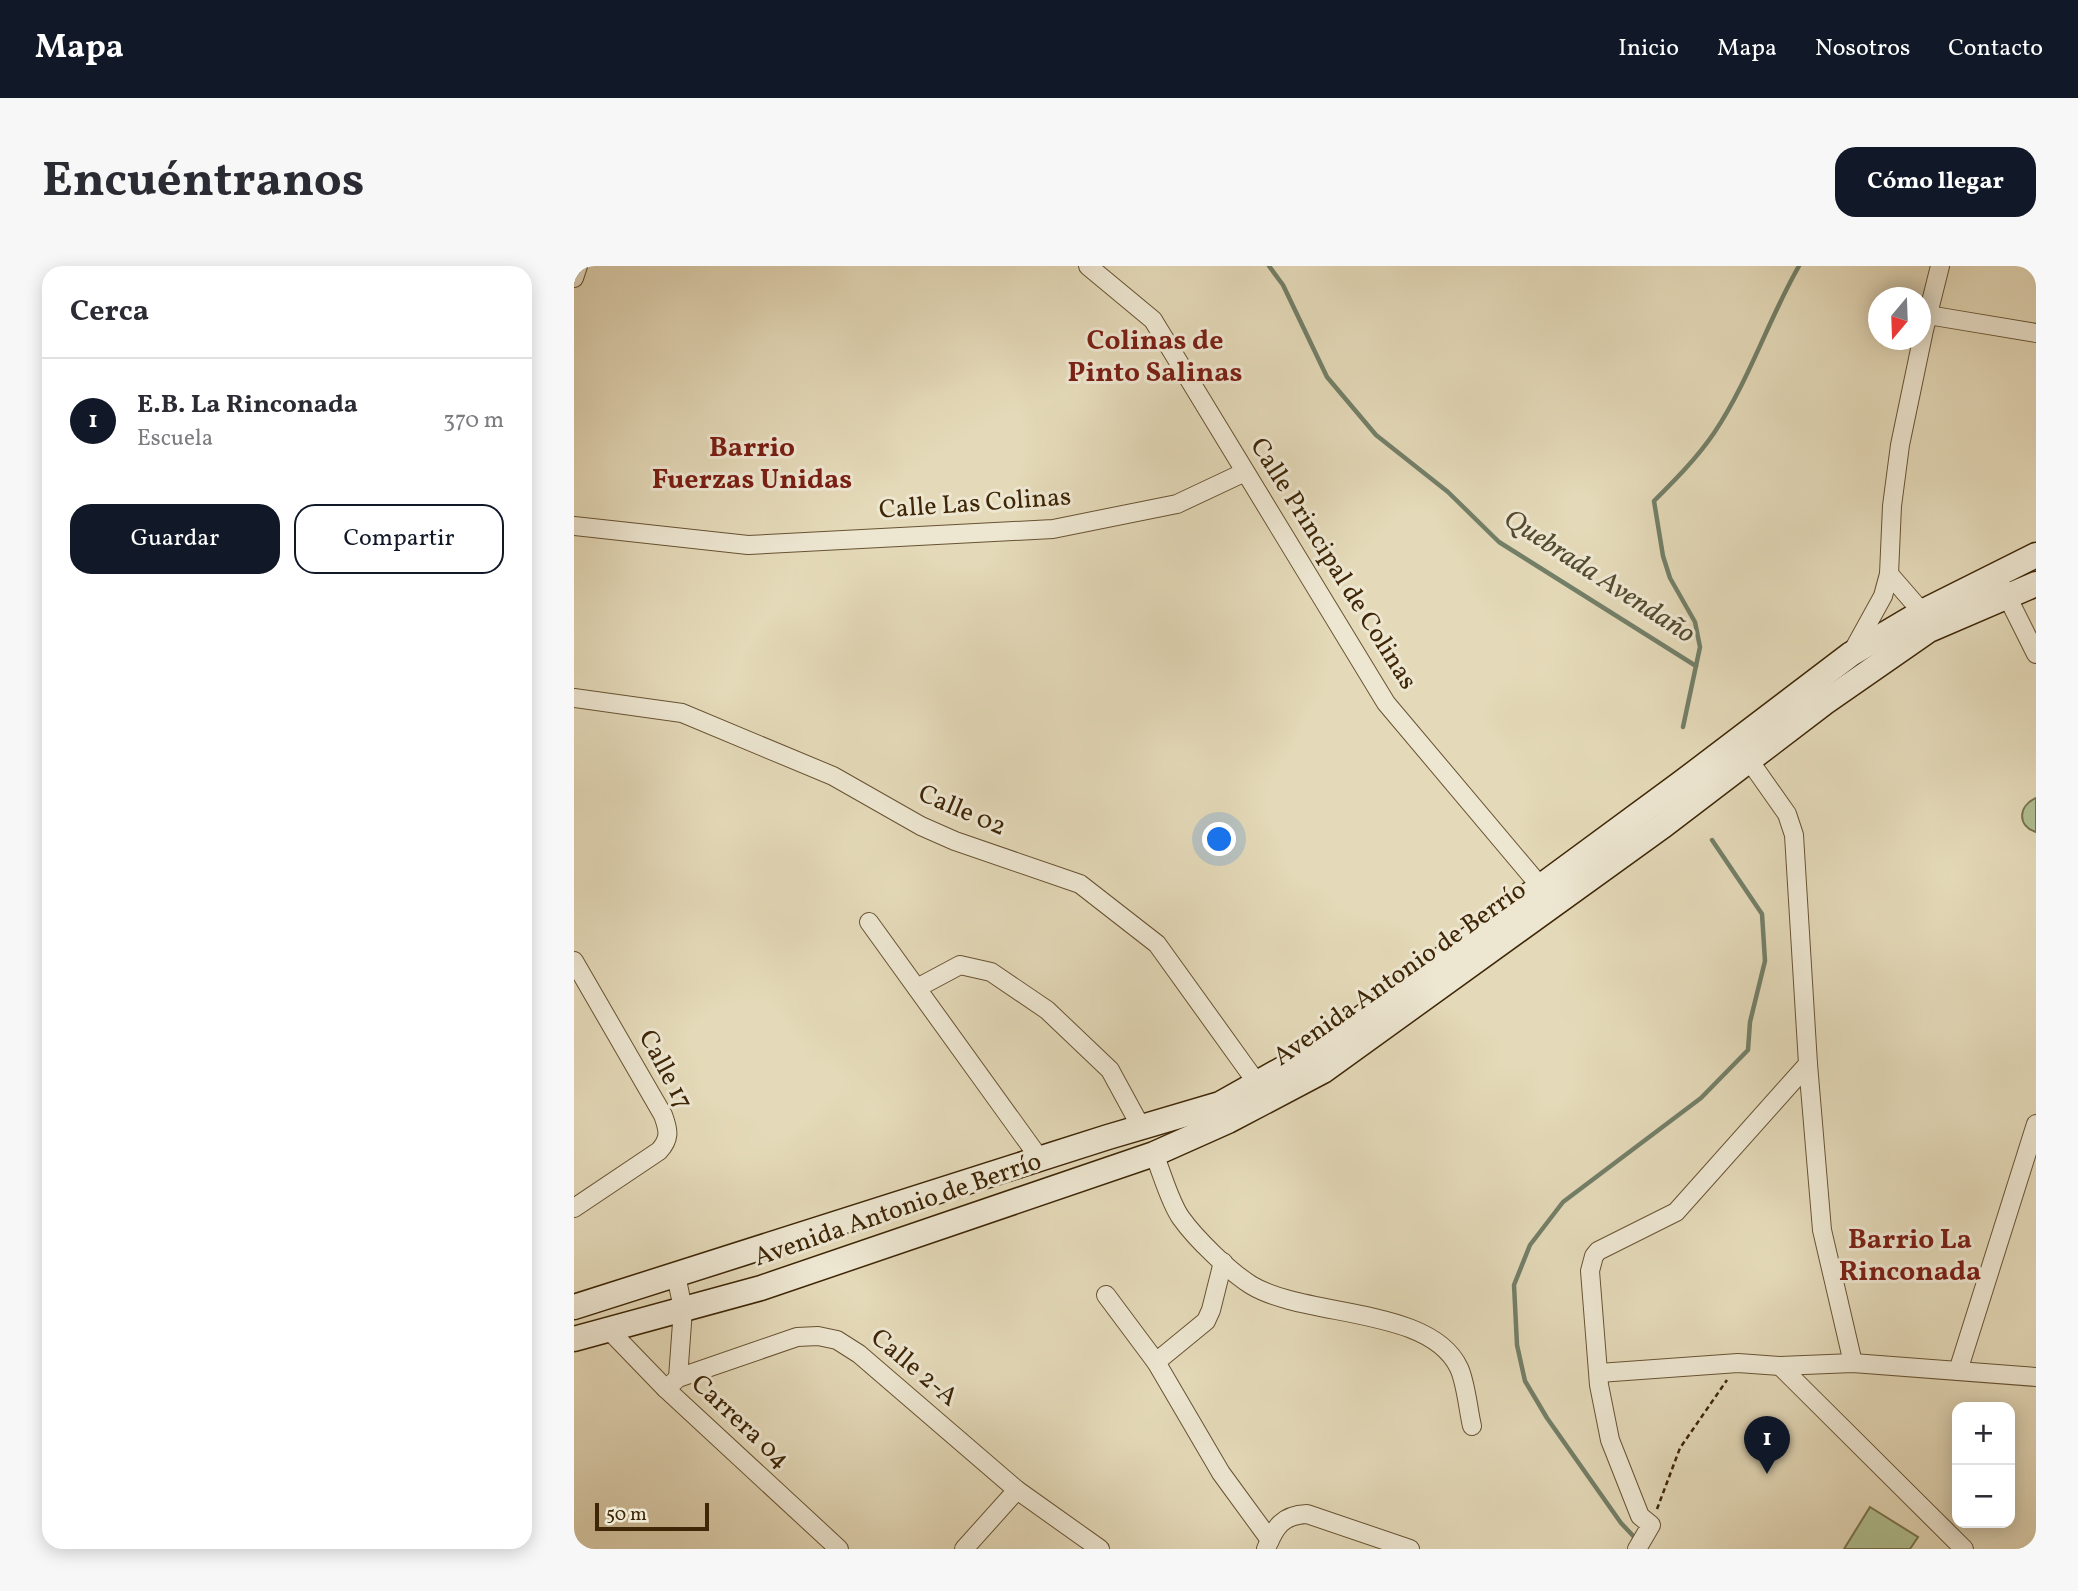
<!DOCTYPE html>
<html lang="es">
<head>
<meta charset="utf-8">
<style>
  body { margin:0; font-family:Vollkorn,serif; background:#f7f7f7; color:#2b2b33 }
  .controls { position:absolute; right:21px; bottom:21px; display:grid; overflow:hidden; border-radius:14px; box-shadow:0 4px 18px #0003 }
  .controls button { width:63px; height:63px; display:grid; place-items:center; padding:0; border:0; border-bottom:2px solid #e1e1e2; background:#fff; color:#2b2b33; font:35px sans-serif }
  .compass { position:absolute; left:1294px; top:21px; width:63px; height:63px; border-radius:50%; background:#fff; box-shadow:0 4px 18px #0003; rotate:199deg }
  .scale { position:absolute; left:21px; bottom:18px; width:114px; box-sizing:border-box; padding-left:7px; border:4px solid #3e2606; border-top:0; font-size:19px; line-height:24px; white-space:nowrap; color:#3e2606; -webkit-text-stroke:5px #ede6d1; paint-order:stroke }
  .you { position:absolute; left:646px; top:574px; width:24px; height:24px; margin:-18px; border:5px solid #fff; border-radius:50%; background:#1a73e8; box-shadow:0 0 0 10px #1a73e833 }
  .badge { display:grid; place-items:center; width:46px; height:46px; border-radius:50%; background:#111827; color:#fff; font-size:23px; font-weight:700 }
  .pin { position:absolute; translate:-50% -58px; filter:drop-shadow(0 2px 4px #0008) }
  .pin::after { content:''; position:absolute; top:37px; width:24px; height:21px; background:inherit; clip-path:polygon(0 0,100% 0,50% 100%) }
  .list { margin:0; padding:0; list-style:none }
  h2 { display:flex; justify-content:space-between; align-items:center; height:91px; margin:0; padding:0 28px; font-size:30px }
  h2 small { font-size:23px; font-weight:400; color:#7c7c81 }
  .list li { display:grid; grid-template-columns:46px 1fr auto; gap:21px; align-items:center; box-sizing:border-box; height:126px; padding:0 28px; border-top:2px solid #e1e1e2 }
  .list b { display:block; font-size:26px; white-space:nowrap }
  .list p { margin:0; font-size:23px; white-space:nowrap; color:#7c7c81 }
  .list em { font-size:23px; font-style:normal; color:#7c7c81 }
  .actions { display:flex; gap:14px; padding:21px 28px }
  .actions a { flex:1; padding:16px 0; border:2px solid #111827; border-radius:21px; text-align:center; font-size:24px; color:#111827 }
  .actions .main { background:#111827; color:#fff }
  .map { position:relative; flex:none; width:1462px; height:1283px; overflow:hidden; border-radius:21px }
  header { display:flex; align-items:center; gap:42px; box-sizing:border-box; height:98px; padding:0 35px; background:#111827; color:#fff }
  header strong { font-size:33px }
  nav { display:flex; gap:38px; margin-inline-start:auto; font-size:24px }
  .intro { display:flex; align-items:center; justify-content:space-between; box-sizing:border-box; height:168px; padding:0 42px }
  h1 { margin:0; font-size:49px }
  .button { padding:18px 32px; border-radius:21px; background:#111827; color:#fff; font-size:24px; font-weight:700 }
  main { display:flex; gap:42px; padding:0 42px }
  aside { flex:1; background:#fff; border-radius:21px; box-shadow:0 4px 18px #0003 }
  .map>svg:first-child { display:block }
  .green { fill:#b1c091; stroke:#78734c; stroke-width:2 }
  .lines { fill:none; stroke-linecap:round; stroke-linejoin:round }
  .stream { stroke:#737f68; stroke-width:4.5 }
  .street-casing { stroke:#685332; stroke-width:20 }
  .secondary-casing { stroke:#3e2606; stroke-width:27 }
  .path { stroke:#3e2606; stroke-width:2.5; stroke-dasharray:5 3.5; stroke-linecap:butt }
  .street { stroke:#ede6d1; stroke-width:18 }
  .secondary { stroke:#ede6d1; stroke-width:24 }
  .labels { text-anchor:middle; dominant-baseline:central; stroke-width:6; stroke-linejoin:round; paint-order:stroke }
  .street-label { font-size:26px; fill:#3e2606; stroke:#ede6d1 }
  .neighbourhood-label { font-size:28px; font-weight:bold; fill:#7a1f14; stroke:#ede6d1 }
  .water-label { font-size:28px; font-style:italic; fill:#544b2f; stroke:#ede6d1 }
</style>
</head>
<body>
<header>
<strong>Mapa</strong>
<nav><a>Inicio</a><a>Mapa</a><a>Nosotros</a><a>Contacto</a></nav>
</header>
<div class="intro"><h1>Encuéntranos</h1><a class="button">Cómo llegar</a></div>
<main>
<aside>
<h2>Cerca<small></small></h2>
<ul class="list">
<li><span class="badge">1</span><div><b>E.B. La Rinconada</b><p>Escuela</p></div><em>370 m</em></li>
</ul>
<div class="actions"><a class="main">Guardar</a><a>Compartir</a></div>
</aside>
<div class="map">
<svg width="1462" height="1283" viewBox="0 0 1462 1283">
  <rect width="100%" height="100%" fill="#e4d9b8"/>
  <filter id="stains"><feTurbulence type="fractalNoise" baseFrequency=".00286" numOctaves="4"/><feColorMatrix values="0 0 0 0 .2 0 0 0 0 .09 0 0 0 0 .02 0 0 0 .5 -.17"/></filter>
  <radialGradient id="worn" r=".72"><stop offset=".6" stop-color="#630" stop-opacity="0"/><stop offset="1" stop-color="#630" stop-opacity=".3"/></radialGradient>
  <!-- green -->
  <g class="green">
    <path d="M1462,532V566C1443,560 1444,540 1462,532Z"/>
    <path d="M1296,1241L1344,1271L1336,1283H1270Z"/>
  </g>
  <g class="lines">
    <!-- stream -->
    <g class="stream">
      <path d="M695,0L709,19L753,111L802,169L874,226L925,276L1122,400"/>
      <path d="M1109,461L1126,381L1121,356L1096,312L1089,290L1080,235C1101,214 1123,192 1140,167C1175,115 1194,54 1225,0"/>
      <path d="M1063,1274L1047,1257L973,1152L951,1115L943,1079L940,1019L956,979L989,936L1127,832L1174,784L1176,756L1191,695L1188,648L1138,574"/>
    </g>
    <defs>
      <g id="street">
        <path d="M514,0L579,54L812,437L967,621"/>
        <path d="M0,12L4,0"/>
        <path d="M1354,49L1462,67"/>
        <path d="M0,260L174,279L479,263L603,238L671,206"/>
        <path d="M1315,308L1348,346"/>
        <path d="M1429,322L1462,388"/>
        <path d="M1277,388L1309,330L1315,308L1318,240L1326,179L1350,64L1366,0"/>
        <path d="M0,432L108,447L259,510L347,560L381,575L506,618L583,678L683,817"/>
        <path d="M295,656L466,893"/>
        <path d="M0,695L89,849C95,865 96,873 85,885L0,942"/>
        <path d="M343,722L386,699L417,706L473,744L536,804L567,861"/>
        <path d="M1234,798L1248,964L1279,1097"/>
        <path d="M580,888C588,907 596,937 607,952C622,973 655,1005 677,1019C731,1052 856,1040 885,1102C892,1117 894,1143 898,1160"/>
        <path d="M102,1009L109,1043L104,1112"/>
        <path d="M532,1029L582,1096L647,1207L696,1274"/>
        <path d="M34,1063L92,1123L265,1283"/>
        <path d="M582,1096L632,1055L637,1044L649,996"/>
        <path d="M1206,1100L1390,1283"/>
        <path d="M1384,1105L1462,858"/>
        <path d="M1025,1107L1164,1097L1206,1100L1279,1097L1462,1111"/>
        <path d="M92,1123L104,1112L223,1071L244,1070L263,1074L285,1088L443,1224L526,1283"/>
        <path d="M390,1283L443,1224"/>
        <path d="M692,1283C701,1261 708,1249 733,1248L836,1283"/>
        <path d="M1063,1283L1077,1259L1066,1250L1036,1174L1025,1119L1016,1005L1020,990L1024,985L1102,946L1234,798L1220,569L1213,548L1175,494"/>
      </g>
      <g id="secondary">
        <path d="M0,1041L534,871L646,838L751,779L1106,518L1277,388L1348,346L1462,289"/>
        <path d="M0,1073L187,1022L580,888L654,855L749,805L1090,559L1250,437L1355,364L1462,318"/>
      </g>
    </defs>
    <!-- street casing -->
    <use href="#street" class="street-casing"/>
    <!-- secondary casing -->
    <use href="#secondary" class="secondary-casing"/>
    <!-- path -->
    <path class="path" d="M1083,1243L1106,1182L1153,1114"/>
    <!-- street -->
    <use href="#street" class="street"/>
    <!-- secondary -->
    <use href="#secondary" class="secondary"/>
  </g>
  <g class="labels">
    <!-- street labels -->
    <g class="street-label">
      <text transform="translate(401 238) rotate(-4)">Calle Las Colinas</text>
      <text transform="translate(759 298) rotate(58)">Calle Principal de Colinas</text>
      <text transform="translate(388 545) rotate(23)">Calle 02</text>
      <text transform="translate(826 708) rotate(-35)">Avenida Antonio de Berrío</text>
      <text transform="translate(91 804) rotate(62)">Calle 17</text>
      <text transform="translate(324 944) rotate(-19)">Avenida Antonio de Berrío</text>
      <text transform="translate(340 1102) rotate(40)">Calle 2-A</text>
      <text transform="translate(166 1156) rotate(43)">Carrera 04</text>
    </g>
    <!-- neighbourhood labels -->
    <g class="neighbourhood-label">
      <text x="581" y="75">Colinas de<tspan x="581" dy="32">Pinto Salinas</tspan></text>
      <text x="178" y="182">Barrio<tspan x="178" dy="32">Fuerzas Unidas</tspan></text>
      <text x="1336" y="974">Barrio La<tspan x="1336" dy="32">Rinconada</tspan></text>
    </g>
    <!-- water labels -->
    <g class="water-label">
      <text transform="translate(1025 311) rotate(33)">Quebrada Avendaño</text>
    </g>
  </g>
  <rect width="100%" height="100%" filter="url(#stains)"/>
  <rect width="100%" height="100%" fill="url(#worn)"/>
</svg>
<div class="controls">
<button>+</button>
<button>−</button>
</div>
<svg class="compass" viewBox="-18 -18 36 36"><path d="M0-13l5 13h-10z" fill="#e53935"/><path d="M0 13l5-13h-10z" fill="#7c7c81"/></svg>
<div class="scale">50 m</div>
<div class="you"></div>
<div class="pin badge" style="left:1193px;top:1208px">1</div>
</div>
</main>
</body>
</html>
